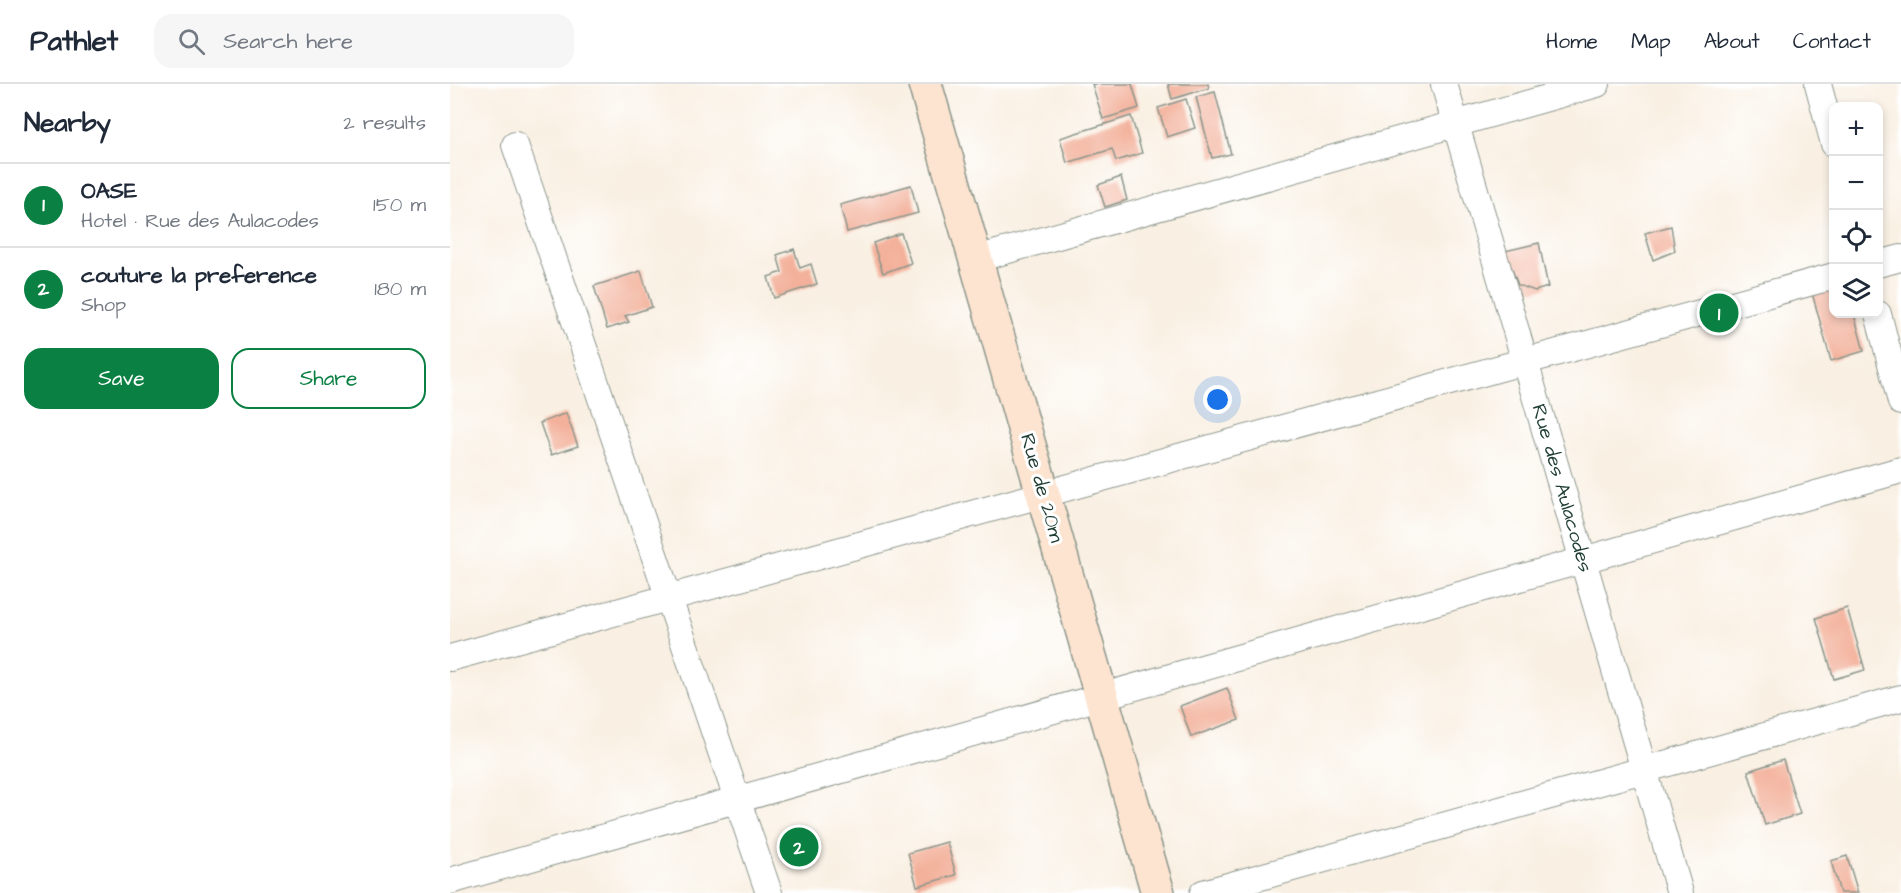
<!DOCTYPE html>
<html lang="en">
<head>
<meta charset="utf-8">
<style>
  body { margin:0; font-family:"Architects Daughter",sans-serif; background:#f6f6f7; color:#1f2937 }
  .controls { position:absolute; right:18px; top:18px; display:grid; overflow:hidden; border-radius:12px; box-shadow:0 3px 9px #0003 }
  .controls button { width:54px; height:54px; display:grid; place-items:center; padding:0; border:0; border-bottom:2px solid #e0e1e3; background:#fff; color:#1f2937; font:30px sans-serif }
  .you { position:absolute; left:768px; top:316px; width:21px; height:21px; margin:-15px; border:4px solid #fff; border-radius:50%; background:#1a73e8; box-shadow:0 0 0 9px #1a73e833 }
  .badge { display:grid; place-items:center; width:39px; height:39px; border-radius:50%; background:#0b8043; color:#fff; font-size:20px; font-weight:700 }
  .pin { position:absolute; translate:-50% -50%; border:3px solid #fff; box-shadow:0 2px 6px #0006 }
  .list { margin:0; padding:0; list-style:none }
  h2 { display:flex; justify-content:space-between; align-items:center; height:78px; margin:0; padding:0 24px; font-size:26px }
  h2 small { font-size:20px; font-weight:400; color:#747a83 }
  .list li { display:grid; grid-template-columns:39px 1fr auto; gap:18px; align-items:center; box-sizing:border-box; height:84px; padding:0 24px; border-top:2px solid #e0e1e3 }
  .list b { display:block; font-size:22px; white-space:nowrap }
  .list p { margin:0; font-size:20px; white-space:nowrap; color:#747a83 }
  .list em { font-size:20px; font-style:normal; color:#747a83 }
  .actions { display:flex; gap:12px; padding:18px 24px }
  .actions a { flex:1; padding:14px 0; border:2px solid #0b8043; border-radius:18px; text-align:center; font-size:21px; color:#0b8043 }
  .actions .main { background:#0b8043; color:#fff }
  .icon { flex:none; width:33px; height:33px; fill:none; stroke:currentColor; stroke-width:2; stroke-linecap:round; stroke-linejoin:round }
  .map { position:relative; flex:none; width:1451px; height:809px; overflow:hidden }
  header { display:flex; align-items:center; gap:36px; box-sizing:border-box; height:84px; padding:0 30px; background:#fff; border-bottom:2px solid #e0e1e3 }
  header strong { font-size:28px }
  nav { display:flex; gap:33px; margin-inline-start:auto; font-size:21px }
  .search { width:420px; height:54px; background:#f6f6f7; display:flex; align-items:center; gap:15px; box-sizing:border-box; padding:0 21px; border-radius:18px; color:#747a83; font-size:22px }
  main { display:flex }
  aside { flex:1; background:#fff }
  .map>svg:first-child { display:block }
  .building { fill:#f3b09a }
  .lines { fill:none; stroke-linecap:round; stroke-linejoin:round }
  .street-casing { stroke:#8c968c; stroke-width:28 }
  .secondary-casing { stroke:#8c968c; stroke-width:36 }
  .street { stroke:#fff; stroke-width:26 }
  .secondary { stroke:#fde4d0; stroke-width:33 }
  .labels { text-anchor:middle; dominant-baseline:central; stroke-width:6; stroke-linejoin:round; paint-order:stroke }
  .street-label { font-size:20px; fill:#1f3d34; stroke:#fff }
</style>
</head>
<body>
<header>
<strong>Pathlet</strong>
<div class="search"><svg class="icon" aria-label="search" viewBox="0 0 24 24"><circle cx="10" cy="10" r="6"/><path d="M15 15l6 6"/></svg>Search here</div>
<nav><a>Home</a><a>Map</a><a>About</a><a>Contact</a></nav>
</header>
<main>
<aside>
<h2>Nearby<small>2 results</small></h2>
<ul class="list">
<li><span class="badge">1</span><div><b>OASE</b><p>Hotel · Rue des Aulacodes</p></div><em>150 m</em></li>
<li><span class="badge">2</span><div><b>couture la preference</b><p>Shop</p></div><em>180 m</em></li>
</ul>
<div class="actions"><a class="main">Save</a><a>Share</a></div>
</aside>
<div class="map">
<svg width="1451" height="809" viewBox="0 0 1451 809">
  <rect width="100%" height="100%" fill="#fff"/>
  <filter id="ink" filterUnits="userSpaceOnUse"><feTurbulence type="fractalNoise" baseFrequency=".0167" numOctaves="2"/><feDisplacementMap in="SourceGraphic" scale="12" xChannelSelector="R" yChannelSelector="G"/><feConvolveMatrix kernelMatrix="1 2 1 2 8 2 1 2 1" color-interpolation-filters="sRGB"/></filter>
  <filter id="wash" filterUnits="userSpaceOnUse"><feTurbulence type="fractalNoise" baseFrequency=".008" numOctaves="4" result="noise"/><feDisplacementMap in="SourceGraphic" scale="24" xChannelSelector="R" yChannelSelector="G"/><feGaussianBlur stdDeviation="1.35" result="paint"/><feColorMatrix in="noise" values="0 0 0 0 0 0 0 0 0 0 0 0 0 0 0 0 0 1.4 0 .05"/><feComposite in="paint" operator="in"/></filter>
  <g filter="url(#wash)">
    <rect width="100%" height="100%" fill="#f9f0e3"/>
    <g id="blocks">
      <!-- building -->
      <g class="building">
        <path d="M642,0H682L689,24L653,35Z"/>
        <path d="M718,0H758L759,4L722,15Z"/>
        <path d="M765,8L781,70L762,74L746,13Z"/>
        <path d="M736,15L745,44L717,53L708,24Z"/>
        <path d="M681,32L692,69L666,77L662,65L617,79L610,54Z"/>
        <path d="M671,93L677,116L655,123L648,101Z"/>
        <path d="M461,101L468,129L397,148L390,121Z"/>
        <path d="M1221,142L1225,167L1203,176L1195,149Z"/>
        <path d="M451,149L461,179L433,189L423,159Z"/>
        <path d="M1089,159L1098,203L1085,207L1068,201L1055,167Z"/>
        <path d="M344,165L350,184L361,180L367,200L324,214L318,193L332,188L327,171Z"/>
        <path d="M191,187L202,223L175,232L179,238L157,245L144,202Z"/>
        <path d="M1384,205V230H1404L1414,267L1381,277L1362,209Z"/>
        <path d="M116,329L128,362L101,371L90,339Z"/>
        <path d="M1397,524L1415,586L1384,595L1366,534Z"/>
        <path d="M777,604L789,636L741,653L730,622Z"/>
        <path d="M1333,676L1350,730L1315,741L1298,687Z"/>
        <path d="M497,758L506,791L467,802L458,769Z"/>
        <path d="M1397,772L1408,809H1390L1381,777Z"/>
      </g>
    </g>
  </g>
  <g filter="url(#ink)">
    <use href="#blocks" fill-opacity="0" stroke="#8c968c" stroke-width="1.5"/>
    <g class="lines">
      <defs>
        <g id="street">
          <path d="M994,0L1230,809"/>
          <path d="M1368,0L1384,60"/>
          <path d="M65,61L319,809"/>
          <path d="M526,175L1147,0"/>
          <path d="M1428,180L1451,174"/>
          <path d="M1428,230L1451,318"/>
          <path d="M0,574L1384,192"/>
          <path d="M0,797L1451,386"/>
          <path d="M753,809L1451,614"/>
        </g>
        <path id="secondary" d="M475,0L708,809"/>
      </defs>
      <!-- street casing -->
      <use href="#street" class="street-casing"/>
      <!-- secondary casing -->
      <use href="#secondary" class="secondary-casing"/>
      <!-- street -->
      <use href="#street" class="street"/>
      <!-- secondary -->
      <use href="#secondary" class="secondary"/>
    </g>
  </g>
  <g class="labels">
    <!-- street labels -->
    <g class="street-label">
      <text transform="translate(592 404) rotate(74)">Rue de 20m</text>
      <text transform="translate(1112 404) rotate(74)">Rue des Aulacodes</text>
    </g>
  </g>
</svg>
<div class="controls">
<button>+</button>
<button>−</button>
<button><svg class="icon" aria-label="locate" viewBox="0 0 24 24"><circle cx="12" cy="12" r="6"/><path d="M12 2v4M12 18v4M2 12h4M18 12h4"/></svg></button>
<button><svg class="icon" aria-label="layers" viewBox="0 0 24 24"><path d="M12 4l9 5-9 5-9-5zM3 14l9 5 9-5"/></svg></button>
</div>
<div class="you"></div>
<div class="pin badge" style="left:1269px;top:229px">1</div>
<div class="pin badge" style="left:349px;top:763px">2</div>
</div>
</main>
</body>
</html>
